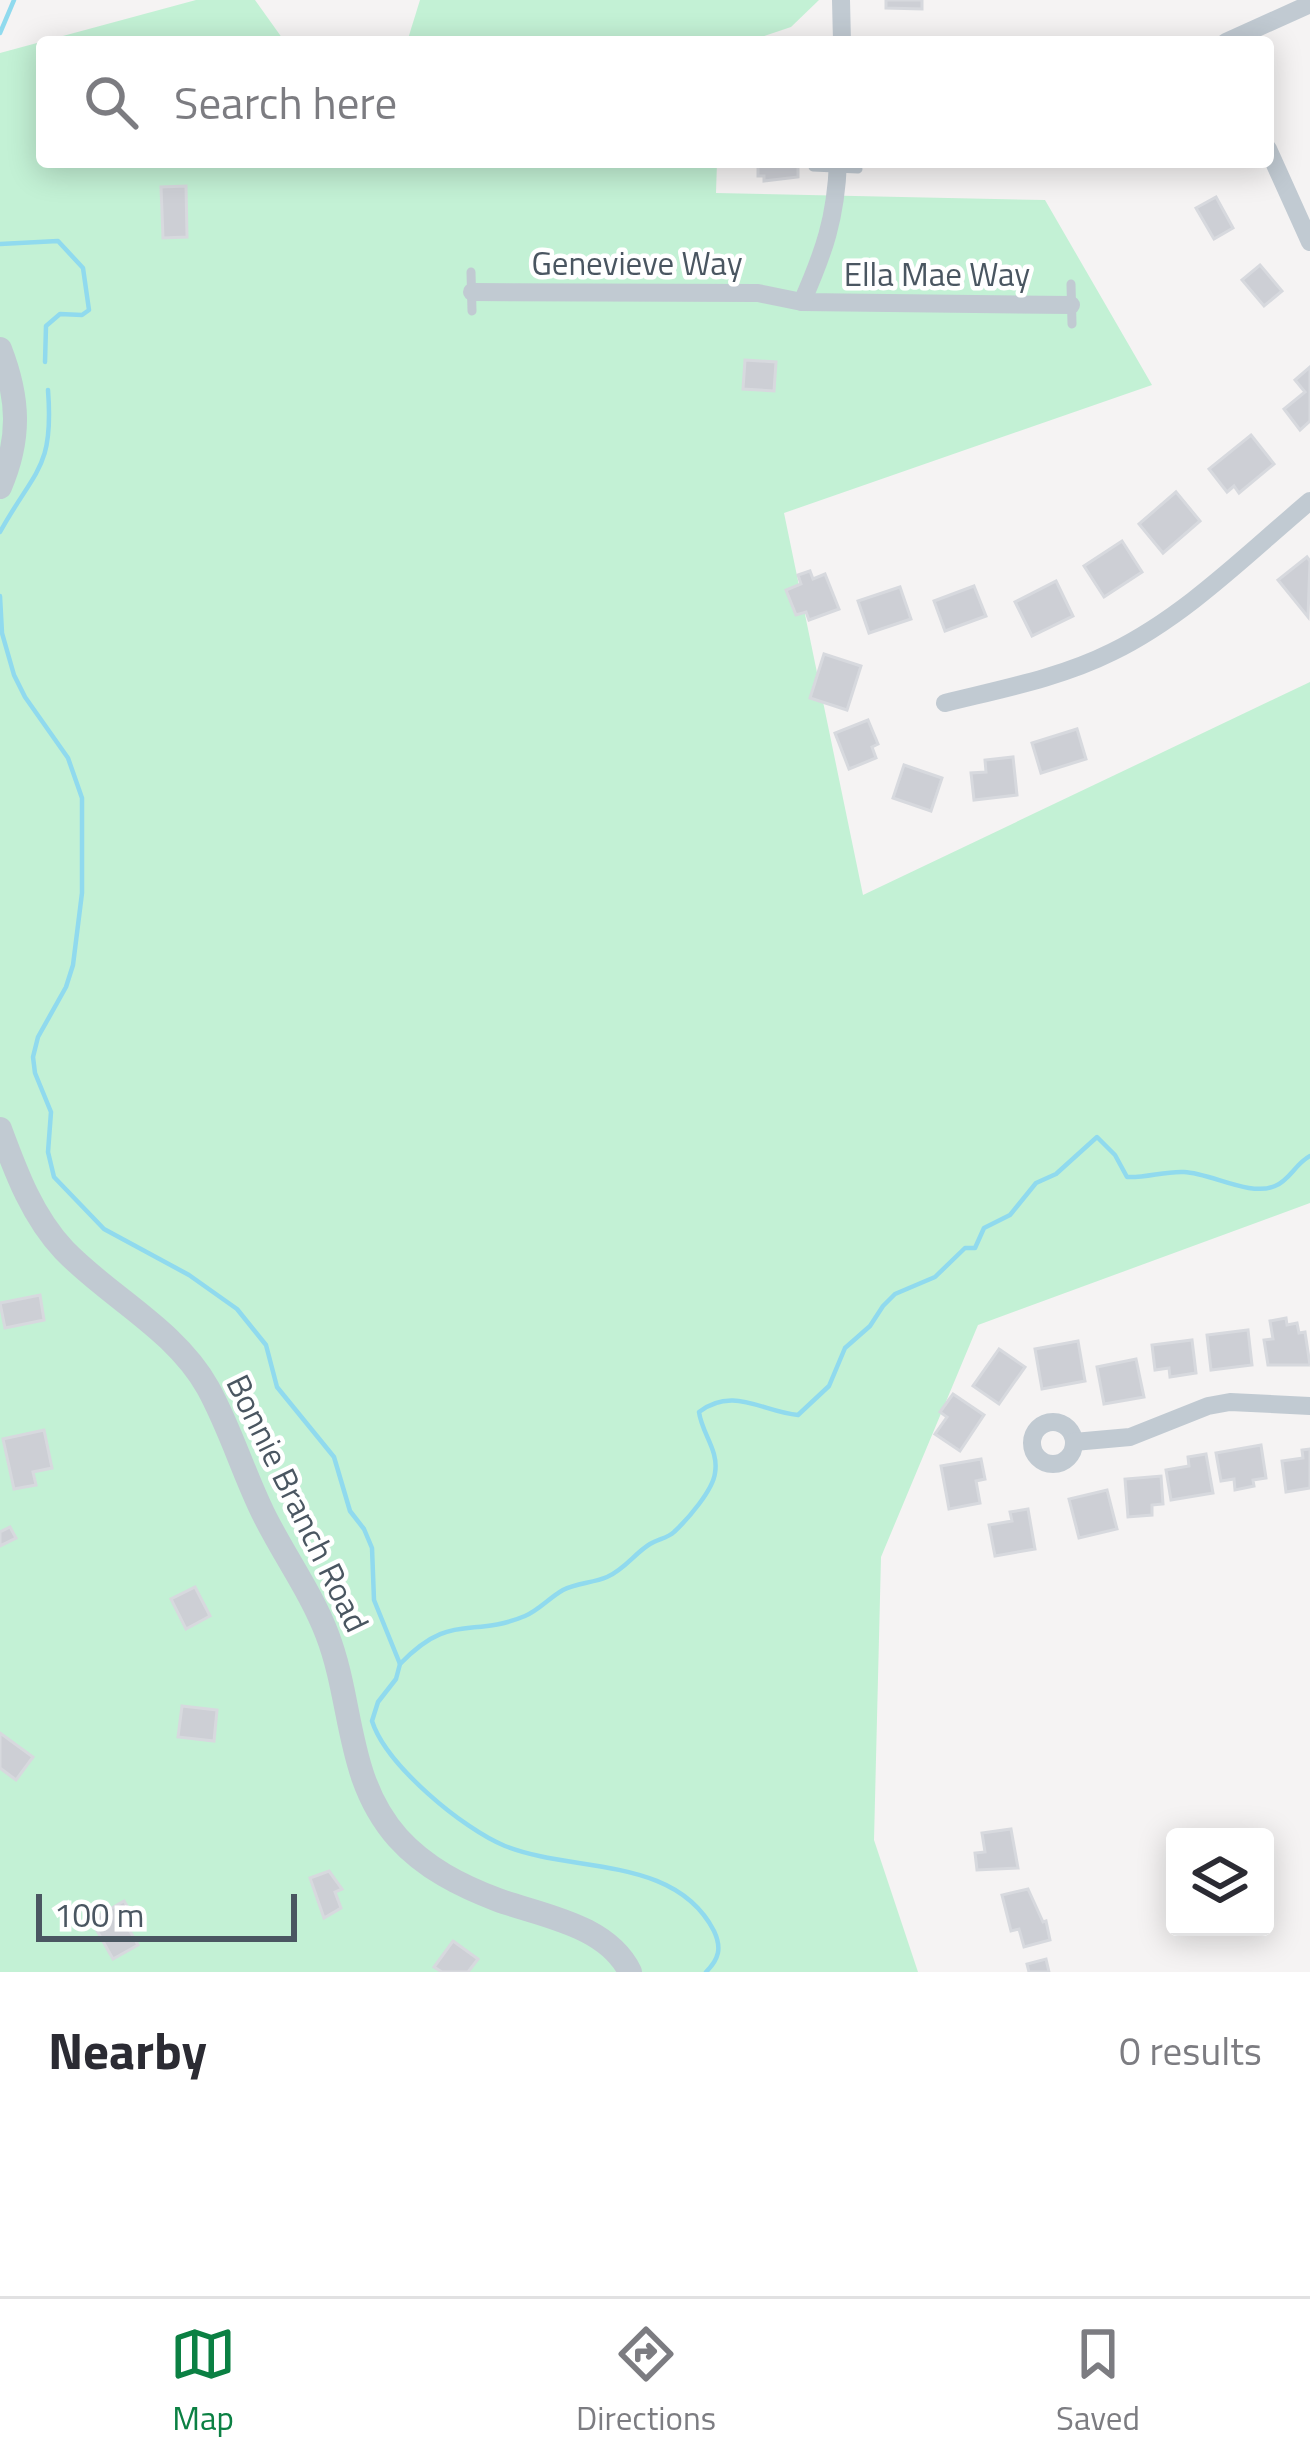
<!DOCTYPE html>
<html lang="en">
<head>
<meta charset="utf-8">
<style>
  body { margin:0; font-family:"Titillium Web",sans-serif; background:#f2f2f3; color:#2b2b33 }
  .controls { position:absolute; right:36px; bottom:36px; display:grid; overflow:hidden; border-radius:12px; box-shadow:0 6px 30px #0003 }
  .controls button { width:108px; height:108px; display:grid; place-items:center; padding:0; border:0; border-bottom:3px solid #e1e1e2; background:#fff; color:#2b2b33; font:60px sans-serif }
  .scale { position:absolute; left:36px; bottom:30px; width:261px; box-sizing:border-box; padding-left:12px; border:6px solid #4a5661; border-top:0; font-size:33px; line-height:42px; white-space:nowrap; color:#4a5661; -webkit-text-stroke:9px #fff; paint-order:stroke }
  .list { margin:0; padding:0; list-style:none }
  h2 { display:flex; justify-content:space-between; align-items:center; height:156px; margin:0; padding:0 48px; font-size:51px }
  h2 small { font-size:39px; font-weight:400; color:#7c7c81 }
  .icon { flex:none; width:66px; height:66px; fill:none; stroke:currentColor; stroke-width:2; stroke-linecap:round; stroke-linejoin:round }
  .map { position:relative; flex:none; width:1310px; height:1972px; overflow:hidden }
  .search { position:absolute; background:#fff; box-shadow:0 6px 30px #0003; left:36px; right:36px; top:36px; height:132px; display:flex; align-items:center; gap:30px; box-sizing:border-box; padding:0 42px; border-radius:12px; color:#7c7c81; font-size:45px }
  .sheet { height:324px; background:#fff }
  nav { display:flex; justify-content:space-around; align-items:center; box-sizing:border-box; height:168px; border-top:3px solid #e1e1e2; background:#fff; font-size:33px; color:#7c7c81 }
  nav a { display:grid; justify-items:center; gap:6px }
  nav .on { color:#0b8043 }
  .map>svg:first-child { display:block }
  .green { fill:#c3f1d5 }
  .lines { fill:none; stroke-linecap:round; stroke-linejoin:round }
  .stream { stroke:#90daee; stroke-width:4.5 }
  .building { fill:#cdcfd5; stroke:#d7d9de; stroke-width:3 }
  .service { stroke:#c1cad2; stroke-width:9 }
  .minor { stroke:#c1cad2; stroke-width:18 }
  .tertiary { stroke:#c1cad2; stroke-width:24 }
  .labels { text-anchor:middle; dominant-baseline:central; stroke-width:9; stroke-linejoin:round; paint-order:stroke }
  .street-label { font-size:33px; fill:#4a5661; stroke:#fff }
</style>
</head>
<body>
<div class="map">
<svg width="1310" height="1972" viewBox="0 0 1310 1972">
  <rect width="100%" height="100%" fill="#f5f3f3"/>
  <!-- green -->
  <g class="green">
    <path d="M196,0H255L285,42H42V162H717L716,193L1045,200L1152,385L784,513L863,895L1310,682V1203L978,1325L881,1557L874,1840L918,1972H0V53Z"/>
    <path d="M420,0H819L791,27L746,42H407Z"/>
  </g>
  <g class="lines">
    <!-- stream -->
    <g class="stream">
      <path d="M0,33L14,0"/>
      <path d="M0,244L58,241L83,268L89,310L82,315L60,314L46,326L45,362"/>
      <path d="M0,532C35,469 54,469 48,390"/>
      <path d="M0,596L2,633L14,675L25,697L68,758L82,798V893L73,965L66,987L38,1037L33,1057L35,1073L51,1112L48,1152L54,1177L104,1229L189,1275L237,1309L266,1345L277,1387L334,1457L350,1511L364,1529L372,1548L374,1600L400,1664L396,1679L378,1702L372,1721C386,1765 463,1829 505,1846C572,1873 675,1855 714,1931C722,1948 719,1959 706,1972"/>
      <path d="M400,1664C451,1611 470,1639 525,1616C539,1610 549,1598 563,1590C576,1583 593,1583 607,1577C625,1569 635,1553 650,1544C658,1539 668,1538 674,1532C688,1519 713,1490 715,1473C719,1450 702,1434 699,1412C733,1386 763,1412 798,1415L829,1386L845,1348L870,1326L883,1306L895,1294L935,1277L965,1248H975L984,1228L1010,1215L1036,1183L1056,1174L1097,1137L1115,1155L1127,1177C1147,1178 1164,1171 1184,1172C1211,1173 1250,1197 1275,1186C1290,1180 1295,1164 1310,1156"/>
    </g>
  </g>
  <!-- building -->
  <g class="building">
    <path d="M886,0H922V9L886,8Z"/>
    <path d="M758,162H798V177L764,181V176H758Z"/>
    <path d="M186,186L187,237L163,238L161,187Z"/>
    <path d="M1216,197L1233,228L1214,239L1196,208Z"/>
    <path d="M1260,265L1282,291L1264,306L1242,280Z"/>
    <path d="M745,360L776,362L774,391L743,389Z"/>
    <path d="M1310,367V421L1300,430L1284,409L1305,392L1295,380Z"/>
    <path d="M1251,435L1274,464L1239,493L1234,486L1227,492L1209,469Z"/>
    <path d="M1176,492L1200,521L1163,553L1139,524Z"/>
    <path d="M1122,541L1142,572L1104,597L1084,566Z"/>
    <path d="M1307,557L1310,561L1308,617L1278,580Z"/>
    <path d="M810,571L813,579L825,574L839,609L809,620L806,612L796,615L786,590L801,584L798,575Z"/>
    <path d="M1056,581L1073,616L1032,636L1015,602Z"/>
    <path d="M974,586L986,616L945,631L934,601Z"/>
    <path d="M900,587L911,619L869,633L858,601Z"/>
    <path d="M824,654L861,666L847,710L810,698Z"/>
    <path d="M868,720L878,744L872,747L876,758L849,769L835,733Z"/>
    <path d="M1077,729L1086,759L1041,773L1032,743Z"/>
    <path d="M1013,757L1017,795L974,800L971,773L986,772L985,760Z"/>
    <path d="M904,765L942,778L931,811L893,798Z"/>
    <path d="M40,1295L44,1320L5,1328L0,1303Z"/>
    <path d="M1286,1318L1287,1325L1297,1323L1299,1333L1305,1332L1310,1365H1268L1264,1340L1273,1339L1270,1321Z"/>
    <path d="M1248,1330L1252,1365L1211,1370L1207,1335Z"/>
    <path d="M1192,1340L1196,1373L1170,1377L1169,1368L1155,1370L1152,1345Z"/>
    <path d="M1078,1341L1085,1381L1042,1389L1035,1349Z"/>
    <path d="M999,1349L1025,1367L999,1404L973,1386Z"/>
    <path d="M1136,1359L1144,1397L1104,1404L1097,1367Z"/>
    <path d="M953,1394L984,1415L960,1451L935,1434L947,1417L940,1412Z"/>
    <path d="M44,1430L52,1468L33,1472L36,1485L14,1489L3,1439Z"/>
    <path d="M1261,1445L1266,1478L1253,1480L1254,1486L1235,1490L1234,1479L1221,1481L1216,1453Z"/>
    <path d="M1310,1449V1488L1286,1492L1282,1461L1303,1458L1302,1450Z"/>
    <path d="M1206,1454L1213,1493L1171,1500L1166,1470L1189,1466L1188,1457Z"/>
    <path d="M981,1459L985,1479L976,1481L980,1503L949,1509L941,1466Z"/>
    <path d="M1161,1476L1163,1504L1152,1505V1515L1128,1517L1125,1479Z"/>
    <path d="M1107,1490L1117,1529L1079,1538L1069,1499Z"/>
    <path d="M1028,1509L1035,1549L995,1556L989,1525L1012,1521L1010,1512Z"/>
    <path d="M10,1527L16,1538L0,1546V1532Z"/>
    <path d="M195,1587L210,1616L186,1629L171,1599Z"/>
    <path d="M182,1706L217,1710L214,1741L178,1737Z"/>
    <path d="M0,1733L33,1757L16,1780L0,1768Z"/>
    <path d="M1011,1829L1018,1868L977,1870L975,1853L985,1852L982,1833Z"/>
    <path d="M329,1871L342,1889L335,1892L341,1908L324,1918L310,1878Z"/>
    <path d="M1028,1889L1043,1922L1046,1921L1050,1940L1024,1947L1019,1929L1011,1931L1002,1895Z"/>
    <path d="M124,1901L133,1916L124,1921L138,1945L113,1959L91,1920Z"/>
    <path d="M453,1941L478,1959L468,1972H442L434,1967Z"/>
    <path d="M1046,1959L1049,1972H1029L1027,1964Z"/>
  </g>
  <g class="lines">
    <!-- service -->
    <g class="service">
      <path d="M813,167L858,169"/>
      <path d="M471,272L472,311"/>
      <path d="M1071,284L1072,324"/>
    </g>
    <!-- minor -->
    <g class="minor">
      <path d="M841,0L842,42"/>
      <path d="M1226,42L1310,4"/>
      <path d="M1268,149L1310,242"/>
      <path d="M472,292L758,293L802,302L1071,305"/>
      <path d="M802,302C824,252 836,218 838,162"/>
      <path d="M945,703C1001,689 1060,678 1112,652C1186,616 1248,553 1310,501"/>
      <circle cx="1053" cy="1443" r="21"/>
      <path d="M1074,1442L1130,1437L1208,1406L1230,1402L1310,1406"/>
    </g>
    <!-- tertiary -->
    <g class="tertiary">
      <path d="M0,349C19,398 21,438 0,487"/>
      <path d="M0,1129C16,1172 32,1216 64,1250C109,1297 175,1329 208,1388C230,1428 243,1472 263,1513C283,1554 311,1592 327,1634C354,1704 345,1778 398,1838C425,1868 461,1886 498,1900C543,1916 607,1925 630,1972"/>
    </g>
  </g>
  <g class="labels">
    <!-- street labels -->
    <g class="street-label">
      <text x="637" y="263">Genevieve Way</text>
      <text x="937" y="274">Ella Mae Way</text>
      <text transform="translate(298 1503) rotate(64)">Bonnie Branch Road</text>
    </g>
  </g>
</svg>
<div class="controls">
<button><svg class="icon" aria-label="layers" viewBox="0 0 24 24"><path d="M12 4l9 5-9 5-9-5zM3 14l9 5 9-5"/></svg></button>
</div>
<div class="scale">100 m</div>
<div class="search"><svg class="icon" aria-label="search" viewBox="0 0 24 24"><circle cx="10" cy="10" r="6"/><path d="M15 15l6 6"/></svg>Search here</div>
</div>
<section class="sheet">
<h2>Nearby<small>0 results</small></h2>
<ul class="list">
</ul>
</section>
<nav>
<a class="on"><svg class="icon" aria-label="map" viewBox="0 0 24 24"><path d="M3 6l6-2 6 2 6-2v14l-6 2-6-2-6 2zM9 4v14M15 6v14"/></svg>Map</a>
<a><svg class="icon" aria-label="directions" viewBox="0 0 24 24"><path d="M12 3l9 9-9 9-9-9zM9 14v-3h6M13 9l2 2-2 2"/></svg>Directions</a>
<a><svg class="icon" aria-label="saved" viewBox="0 0 24 24"><path d="M7 4h10v16l-5-4-5 4z"/></svg>Saved</a>
</nav>
</body>
</html>
